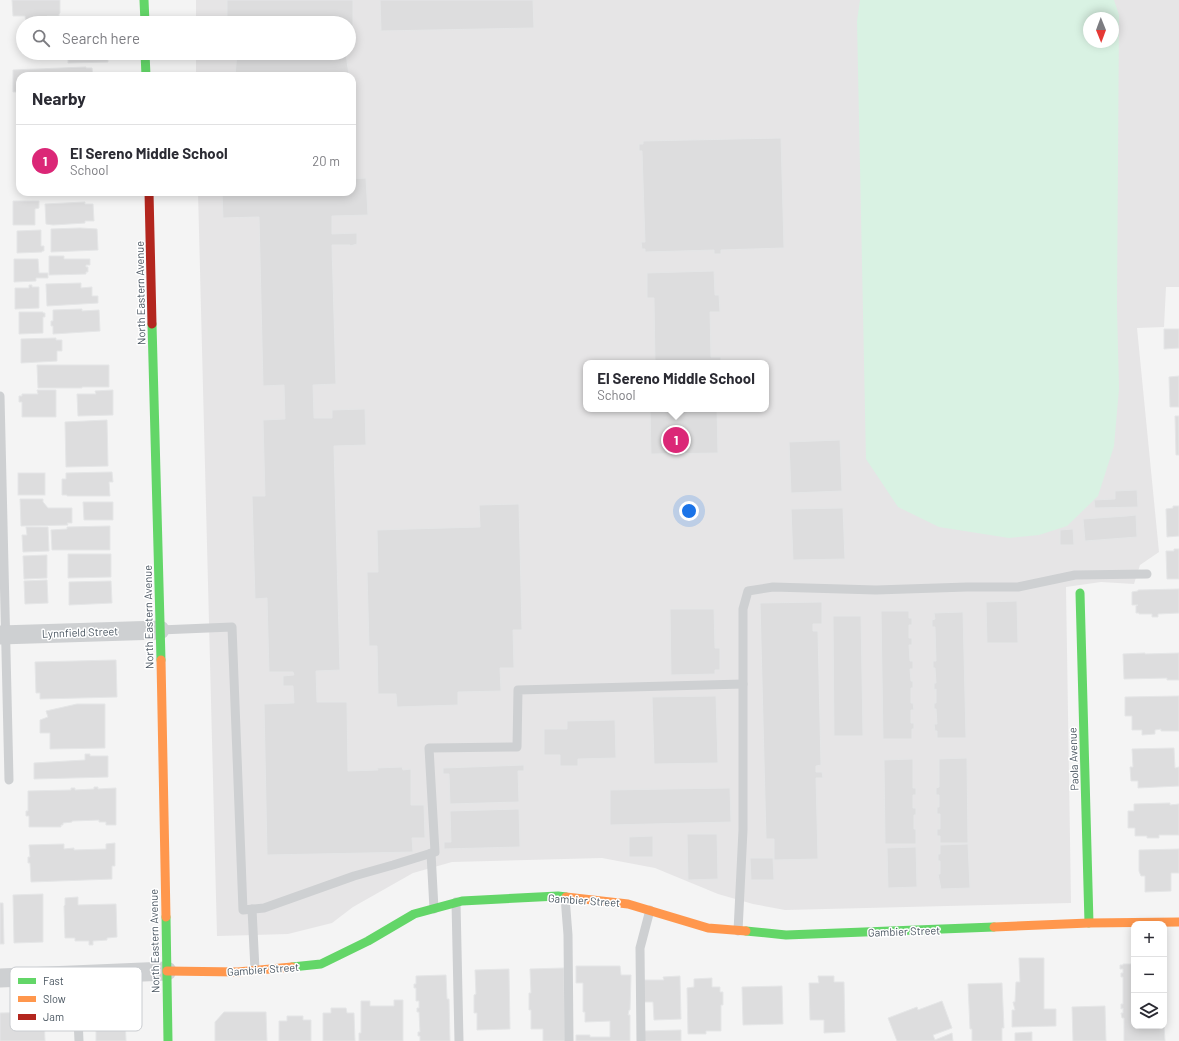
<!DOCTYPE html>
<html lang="en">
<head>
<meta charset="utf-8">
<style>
  body { margin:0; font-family:Barlow,sans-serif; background:#f2f2f3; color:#2b2b33 }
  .controls { position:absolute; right:12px; bottom:12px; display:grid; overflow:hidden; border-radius:8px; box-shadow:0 2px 10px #0003 }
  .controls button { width:36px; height:36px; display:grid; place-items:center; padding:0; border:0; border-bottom:1px solid #e1e1e2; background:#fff; color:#2b2b33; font:20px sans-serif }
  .compass { position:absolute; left:1083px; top:12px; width:36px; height:36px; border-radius:50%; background:#fff; box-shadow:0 2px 10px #0003; rotate:179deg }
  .you { position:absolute; left:689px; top:511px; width:14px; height:14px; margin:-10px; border:3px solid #fff; border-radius:50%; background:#1a73e8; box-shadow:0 0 0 6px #1a73e833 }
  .badge { display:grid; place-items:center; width:26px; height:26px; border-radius:50%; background:#db2777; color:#fff; font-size:13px; font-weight:700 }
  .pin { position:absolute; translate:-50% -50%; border:2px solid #fff; box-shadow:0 1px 4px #0006 }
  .popup { position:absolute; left:583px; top:360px; width:186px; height:52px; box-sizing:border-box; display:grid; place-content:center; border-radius:8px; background:#fff; filter:drop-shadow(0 1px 3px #0005); font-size:13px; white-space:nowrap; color:#7c7c81 }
  .popup b { font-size:15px; color:#2b2b33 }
  .popup::after { content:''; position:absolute; left:50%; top:100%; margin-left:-8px; border:8px solid transparent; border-top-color:#fff }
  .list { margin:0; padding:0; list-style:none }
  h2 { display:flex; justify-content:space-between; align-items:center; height:52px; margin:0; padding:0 16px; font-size:17px }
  h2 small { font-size:13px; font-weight:400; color:#7c7c81 }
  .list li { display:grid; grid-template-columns:26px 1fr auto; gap:12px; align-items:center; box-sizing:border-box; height:72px; padding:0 16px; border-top:1px solid #e1e1e2 }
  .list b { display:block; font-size:15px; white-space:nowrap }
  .list p { margin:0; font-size:13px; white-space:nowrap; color:#7c7c81 }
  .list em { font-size:13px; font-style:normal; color:#7c7c81 }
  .icon { flex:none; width:22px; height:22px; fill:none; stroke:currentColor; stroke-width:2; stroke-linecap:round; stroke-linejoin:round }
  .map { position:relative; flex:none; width:1179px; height:1041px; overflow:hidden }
  .search { position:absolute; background:#fff; box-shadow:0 2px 10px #0003; left:16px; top:16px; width:340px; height:44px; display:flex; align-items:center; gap:10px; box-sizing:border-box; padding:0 14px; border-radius:22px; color:#7c7c81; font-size:15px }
  .panel { position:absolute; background:#fff; box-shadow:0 2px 10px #0003; left:16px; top:72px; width:340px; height:124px; border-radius:12px }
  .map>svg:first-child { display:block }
  .education { fill:#e6e5e6; fill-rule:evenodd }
  .green { fill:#d9f2e3; fill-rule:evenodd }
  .building { fill:#ddddde; stroke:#e5e6e7 }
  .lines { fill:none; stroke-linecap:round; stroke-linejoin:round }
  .lane { stroke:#ced0d2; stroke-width:9 }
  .street { stroke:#ced0d2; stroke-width:19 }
  .fast { stroke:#63d668; stroke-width:9 }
  .slow { stroke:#ff974d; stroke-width:9 }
  .jam { stroke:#b3261e; stroke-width:9 }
  .labels { text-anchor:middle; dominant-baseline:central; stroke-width:3; stroke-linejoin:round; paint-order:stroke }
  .street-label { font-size:11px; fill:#4a5661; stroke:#fff }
  .key { fill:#fff; stroke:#c9ccd0; stroke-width:1 }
  .key-label { font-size:11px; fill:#4a5661 }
</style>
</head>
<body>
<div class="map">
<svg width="1179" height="1041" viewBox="0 0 1179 1041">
  <rect width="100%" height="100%" fill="#f4f4f4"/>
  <!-- education -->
  <path class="education" d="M196,0H1179V287H1166L1164,327L1137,328L1159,552L1140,565L1134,584L1101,582L1066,587L1071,903L785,910L753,904L718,894L655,868L602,858L452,862L413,873L353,907L332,923L288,934L217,936L198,192H352V76H196V53H349V23H196ZM1089,18H1113V42H1089ZM586,363H766V409H586Z"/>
  <!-- green -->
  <path class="green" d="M860,0H1114L1119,15L1117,307L1119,389L1114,446L1098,496L1067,526L1039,535L1009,538L939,527L898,507L866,459L857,21ZM1089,18H1113V42H1089Z"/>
  <!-- building -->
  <g class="building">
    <path d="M12,0H60V13L59,14V16H47V20L40,21V23H26L25,16H13Z"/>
    <path d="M227,0H353V31L349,32V23H227Z"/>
    <path d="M380,0H533L534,28L381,31Z"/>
    <path d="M68,53H108V62L68,63Z"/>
    <path d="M237,53H346L349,76H235Z"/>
    <path d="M86,67V68H92L93,76H20V92H13V70Z"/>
    <path d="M781,138L784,248L721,250V254H714V250L645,252V249H642L641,242H645L642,151H639V144H643V141Z"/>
    <path d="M366,178L368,215L332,216V234L357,233V244L350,246V245H332L336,384L313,385L314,418H332V410L365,409L366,445L334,446L340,670L316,671L317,702H347L348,771L378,770L377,768L402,767L403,770L411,769V805H424L425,838H412L413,852L267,855L264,704L294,703L293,686H283V676L294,675L293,672H269L267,598L255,599L252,496H265L263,420L285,419L284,385L263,386L259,217L223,218L222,192H352V179Z"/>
    <path d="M13,201H39V208L35,209V225H13Z"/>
    <path d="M85,202V204H93L94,221H85V223L53,225L46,224L45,204Z"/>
    <path d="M80,228L97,229L98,250L51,252V229Z"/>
    <path d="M41,230V246H44V251H42V252L17,253V231Z"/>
    <path d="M49,256H64V259H90V265H86V267H88V272H86V274L49,275Z"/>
    <path d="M14,259H38L39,273H48V278H36V281L14,282Z"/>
    <path d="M714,271L715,295H719L720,312H710L711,357H721V363H655L654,298H647V273Z"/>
    <path d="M81,283V288L92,287V296H98V303L47,306L46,284Z"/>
    <path d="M29,285H32V287H39V308L15,309V288H29Z"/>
    <path d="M82,309V311L99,310L100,331L53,334V326H51V321H53V310Z"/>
    <path d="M19,312H43V313H45V317H43V333L19,334Z"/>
    <path d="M1164,329H1179V348L1164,349Z"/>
    <path d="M56,338V340H62V351H57V361L21,363V339Z"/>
    <path d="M37,365H109V387H82V388H38Z"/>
    <path d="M1179,376V407H1170L1169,377Z"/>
    <path d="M37,390H56V417H22V402H19V396H22V394H38Z"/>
    <path d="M113,390V415L78,416L77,394H96L95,391Z"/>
    <path d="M650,409H717L718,453L651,454Z"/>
    <path d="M1175,416H1179V455H1176Z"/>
    <path d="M107,420L108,466L66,467L65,422Z"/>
    <path d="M840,440L842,491L791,493L789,442Z"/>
    <path d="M112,472L113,482H109L110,496H67V495H62V479H66V473Z"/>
    <rect x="18" y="473" width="27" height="22"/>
    <path d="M1137,490L1138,507L1095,508L1094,500L1115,499V491Z"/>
    <path d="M20,499H43V502L48,508H72V523H67L68,525L21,526Z"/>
    <path d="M83,502H113V520H84Z"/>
    <path d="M519,504L522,630H513L514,668H500L501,691L458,692V705L397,707L396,694H378L377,646H369L367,572H378L377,530L480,527L479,505Z"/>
    <path d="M1173,506H1179V536L1167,537L1166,509L1173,508Z"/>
    <path d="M843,508L845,559L793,560L791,509Z"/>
    <path d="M1136,515L1137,537L1085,541L1083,519L1127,516Z"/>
    <path d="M110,526V550H52L51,530L67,529V527Z"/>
    <path d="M26,527H48L49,551L23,552L22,535H27Z"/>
    <path d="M1073,529L1074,545H1060V530Z"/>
    <path d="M1174,549H1179V579H1167L1166,551H1174Z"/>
    <path d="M68,554H111V577L68,578Z"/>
    <path d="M47,555V578L24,579L23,556Z"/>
    <path d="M47,580L48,603L25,604L24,581Z"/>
    <path d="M111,581L112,603L69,605V582Z"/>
    <path d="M1179,589V613L1158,614V617H1152V614H1139V613H1136V606L1138,605H1132V592L1138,591V590Z"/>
    <path d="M1017,601L1018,643H987L986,602Z"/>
    <path d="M822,602V624H813V631H818L821,765L816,766V772H822L823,778H816L818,859L774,860V839H766L760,603Z"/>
    <path d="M670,609H714L715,648H720V670H715V674L671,675Z"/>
    <path d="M881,611H909V618H912V625H909V638H912V645H909L910,661H913V669H910L911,681H913V688H911V703H913L914,710H911V723H914V729H912V739H883Z"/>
    <path d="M963,612L966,738H937V731H935L934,724H937L936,709H934V703H936V689L934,690V683H936L935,668H933V661H936L935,627H932V620L935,619L934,613Z"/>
    <path d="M833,616H861L863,736H834Z"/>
    <path d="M1145,653V654L1179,653V680H1167V678L1124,679L1123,654Z"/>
    <path d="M116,660L117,697L40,699V693H36L35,662Z"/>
    <path d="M716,696L718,763L654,764L652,697Z"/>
    <path d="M1179,696V731H1161V729L1155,730V734L1142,735V730H1132V716H1125V697Z"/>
    <path d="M77,704H105V748L50,749V733H40V720L48,717L46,711Z"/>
    <path d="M615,720L616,758L578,759V766H560V755H544V729H567V721Z"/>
    <path d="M1174,748L1175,768L1179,767V786L1138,788V781H1131L1130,767H1133L1132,749Z"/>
    <path d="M85,754H90V756H108V777L34,779V763L85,760Z"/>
    <path d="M967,758L968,843H940V836H937V829H940V814H937V807H939V795H936V788L939,787V759Z"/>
    <path d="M913,759V788H916V795H913V808H916V815H914V829H916V844H885L884,760Z"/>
    <path d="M524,765V771H518L519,802L450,804L449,774H443V768Z"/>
    <path d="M94,787H98V789L116,788V825H106V822H99V820L72,821V822L63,823V825H61V827H29V816H26V811H28V791L71,790V788H75V790L94,789Z"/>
    <path d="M730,788L731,822L610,825V790Z"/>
    <path d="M1170,803V805L1179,804V835H1159V838H1147V836H1135V828H1128V811H1134V804Z"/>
    <path d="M519,809L520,847L444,849V842H451L450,811Z"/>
    <path d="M687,834H717L718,879L688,880Z"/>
    <path d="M653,836V857H629V837Z"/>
    <path d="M115,843V866H112V879L31,882L30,863H28V857H30L29,845L64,844V849L74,848V850L106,849V844Z"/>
    <path d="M968,844L970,888L941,889L938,874H940V861H938V854H940V845Z"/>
    <path d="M916,847L917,887L888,888L887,848Z"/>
    <path d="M1179,849V873H1171V891L1145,892V876H1141L1139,871V850Z"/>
    <path d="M750,858H773L774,880H751Z"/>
    <path d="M43,894V942L14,943L13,895Z"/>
    <path d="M78,897V905L116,904L117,937L107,938V940L93,941V945H89V941H75V938H65L64,906L65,905V898Z"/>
    <path d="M0,903H3L4,944H0Z"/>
    <path d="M1019,958H1044V1009H1056V1026L1012,1027V1010H1015L1013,1002H1015L1016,982H1020Z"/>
    <path d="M1123,964H1134V1026L1164,1025L1165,1041H1124V1018H1122L1121,1013H1123V1008L1121,1009V1004H1123V977H1121V973H1123V969H1120V965H1123Z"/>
    <path d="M576,966H620L621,975H631L630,1010H629L628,1015H630V1041H576V1035H590V1037H610V1021L585,1022V1012H583V983H576Z"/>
    <path d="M564,968L565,1041H543V1029H531V1010H529V993H531L530,969Z"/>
    <path d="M509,969L510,1029L477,1030V1013H474V995L476,994L475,970Z"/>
    <path d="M446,975L447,999H449L450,1041H420V1036H418V1032H420L419,1012H417V1008H419V1001H416V988H414V984H416V976Z"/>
    <path d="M680,976L681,1019L654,1020L653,1002H644V980H664L663,977Z"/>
    <path d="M818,976H834V982H844L845,1032L824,1033V1020H810L809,983H819Z"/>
    <path d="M712,978V987H720V992H723V1005H721V1031H706V1034H688L687,988L694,987V979Z"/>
    <path d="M1002,983L1004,1028H1002V1041H972V1029H970L968,984Z"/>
    <path d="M782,986L783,1024L743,1025L742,987Z"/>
    <path d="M394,1000H403V1041H359V1033H361V1001H370V1006H394Z"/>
    <path d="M942,1001L952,1028L933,1035L935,1040L952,1033L953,1041H897L888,1018L917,1007L918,1010Z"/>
    <path d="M1105,1006L1106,1041H1073L1072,1007Z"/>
    <path d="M331,1008H346L347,1013H354L355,1041H323V1013H331Z"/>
    <path d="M114,1009L125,1014L126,1041H96V1024H105L106,1010Z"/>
    <path d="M40,1012V1014L44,1013L45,1041H0V1013Z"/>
    <path d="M224,1012H266L267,1041H215V1022Z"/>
    <path d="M287,1016H303V1020H311V1041H279V1021H287Z"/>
    <path d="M681,1030V1041H644L643,1031Z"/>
    <path d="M1032,1032V1041H1015V1033Z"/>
  </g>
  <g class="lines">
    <!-- lane -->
    <g class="lane">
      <path d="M0,396L9,780"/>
      <path d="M160,630L232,627L243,910L264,908L354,876L393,865L435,852L429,748L517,747L518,690L743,684"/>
      <path d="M431,853L434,909"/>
      <path d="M565,897L568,935L569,1041"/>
      <path d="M456,902L459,1041"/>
      <path d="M252,909L255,970"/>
      <path d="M738,931L743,830V609L748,591L773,587L876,590L967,587H1018L1075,575L1147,574"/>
      <path d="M76,975L79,1041"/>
      <path d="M641,1041L640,948L650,910"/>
    </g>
    <!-- street -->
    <g class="street">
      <path d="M0,635L160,630"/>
      <path d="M0,978L167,971"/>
    </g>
    <!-- fast -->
    <g class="fast">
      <path d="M144,0L145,23"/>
      <path d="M145,53L146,76"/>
      <path d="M152,324L161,660"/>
      <path d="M1080,593L1089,923"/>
      <path d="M166,917L168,1041"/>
      <path d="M746,931L786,935L994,927"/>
      <path d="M292,967L321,964L368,941L414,914L462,901L558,896L566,897"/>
    </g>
    <!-- slow -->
    <g class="slow">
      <path d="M161,660L166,917"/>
      <path d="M566,897L628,904L708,928L746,931"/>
      <path d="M994,927L1089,923L1179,922"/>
      <path d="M167,971L238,972L292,967"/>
    </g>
    <!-- jam -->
    <path class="jam" d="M149,192L152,324"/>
  </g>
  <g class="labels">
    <!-- street labels -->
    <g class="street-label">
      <text transform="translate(140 293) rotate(-91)">North Eastern Avenue</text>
      <text transform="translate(148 617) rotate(-91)">North Eastern Avenue</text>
      <text transform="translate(80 632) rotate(-2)">Lynnfield Street</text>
      <text transform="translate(1073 759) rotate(-92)">Paola Avenue</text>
      <text transform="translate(584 900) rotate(4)">Gambier Street</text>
      <text transform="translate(904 931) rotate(-2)">Gambier Street</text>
      <text transform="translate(154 941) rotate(-91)">North Eastern Avenue</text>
      <text transform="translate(263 969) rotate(-4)">Gambier Street</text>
    </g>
  </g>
  <!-- legend -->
  <rect x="10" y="967" width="132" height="64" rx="6" class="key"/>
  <rect x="18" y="978" width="18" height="6" fill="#63d668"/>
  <rect x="18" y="996" width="18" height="6" fill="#ff974d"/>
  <rect x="18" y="1014" width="18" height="6" fill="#b3261e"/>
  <g class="key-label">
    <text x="43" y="985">Fast</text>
    <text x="43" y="1003">Slow</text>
    <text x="43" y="1021">Jam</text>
  </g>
</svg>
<div class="controls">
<button>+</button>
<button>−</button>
<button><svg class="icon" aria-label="layers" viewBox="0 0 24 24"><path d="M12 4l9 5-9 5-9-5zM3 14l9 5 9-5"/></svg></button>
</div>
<svg class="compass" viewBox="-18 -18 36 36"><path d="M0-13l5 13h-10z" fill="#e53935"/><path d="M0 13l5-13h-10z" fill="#7c7c81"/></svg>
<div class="you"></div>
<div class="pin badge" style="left:676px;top:440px">1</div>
<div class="popup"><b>El Sereno Middle School</b>School</div>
<div class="search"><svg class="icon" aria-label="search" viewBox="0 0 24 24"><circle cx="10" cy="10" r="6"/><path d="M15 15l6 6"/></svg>Search here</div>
<section class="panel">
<h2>Nearby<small></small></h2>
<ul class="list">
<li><span class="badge">1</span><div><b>El Sereno Middle School</b><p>School</p></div><em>20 m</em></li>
</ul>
</section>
</div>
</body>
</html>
